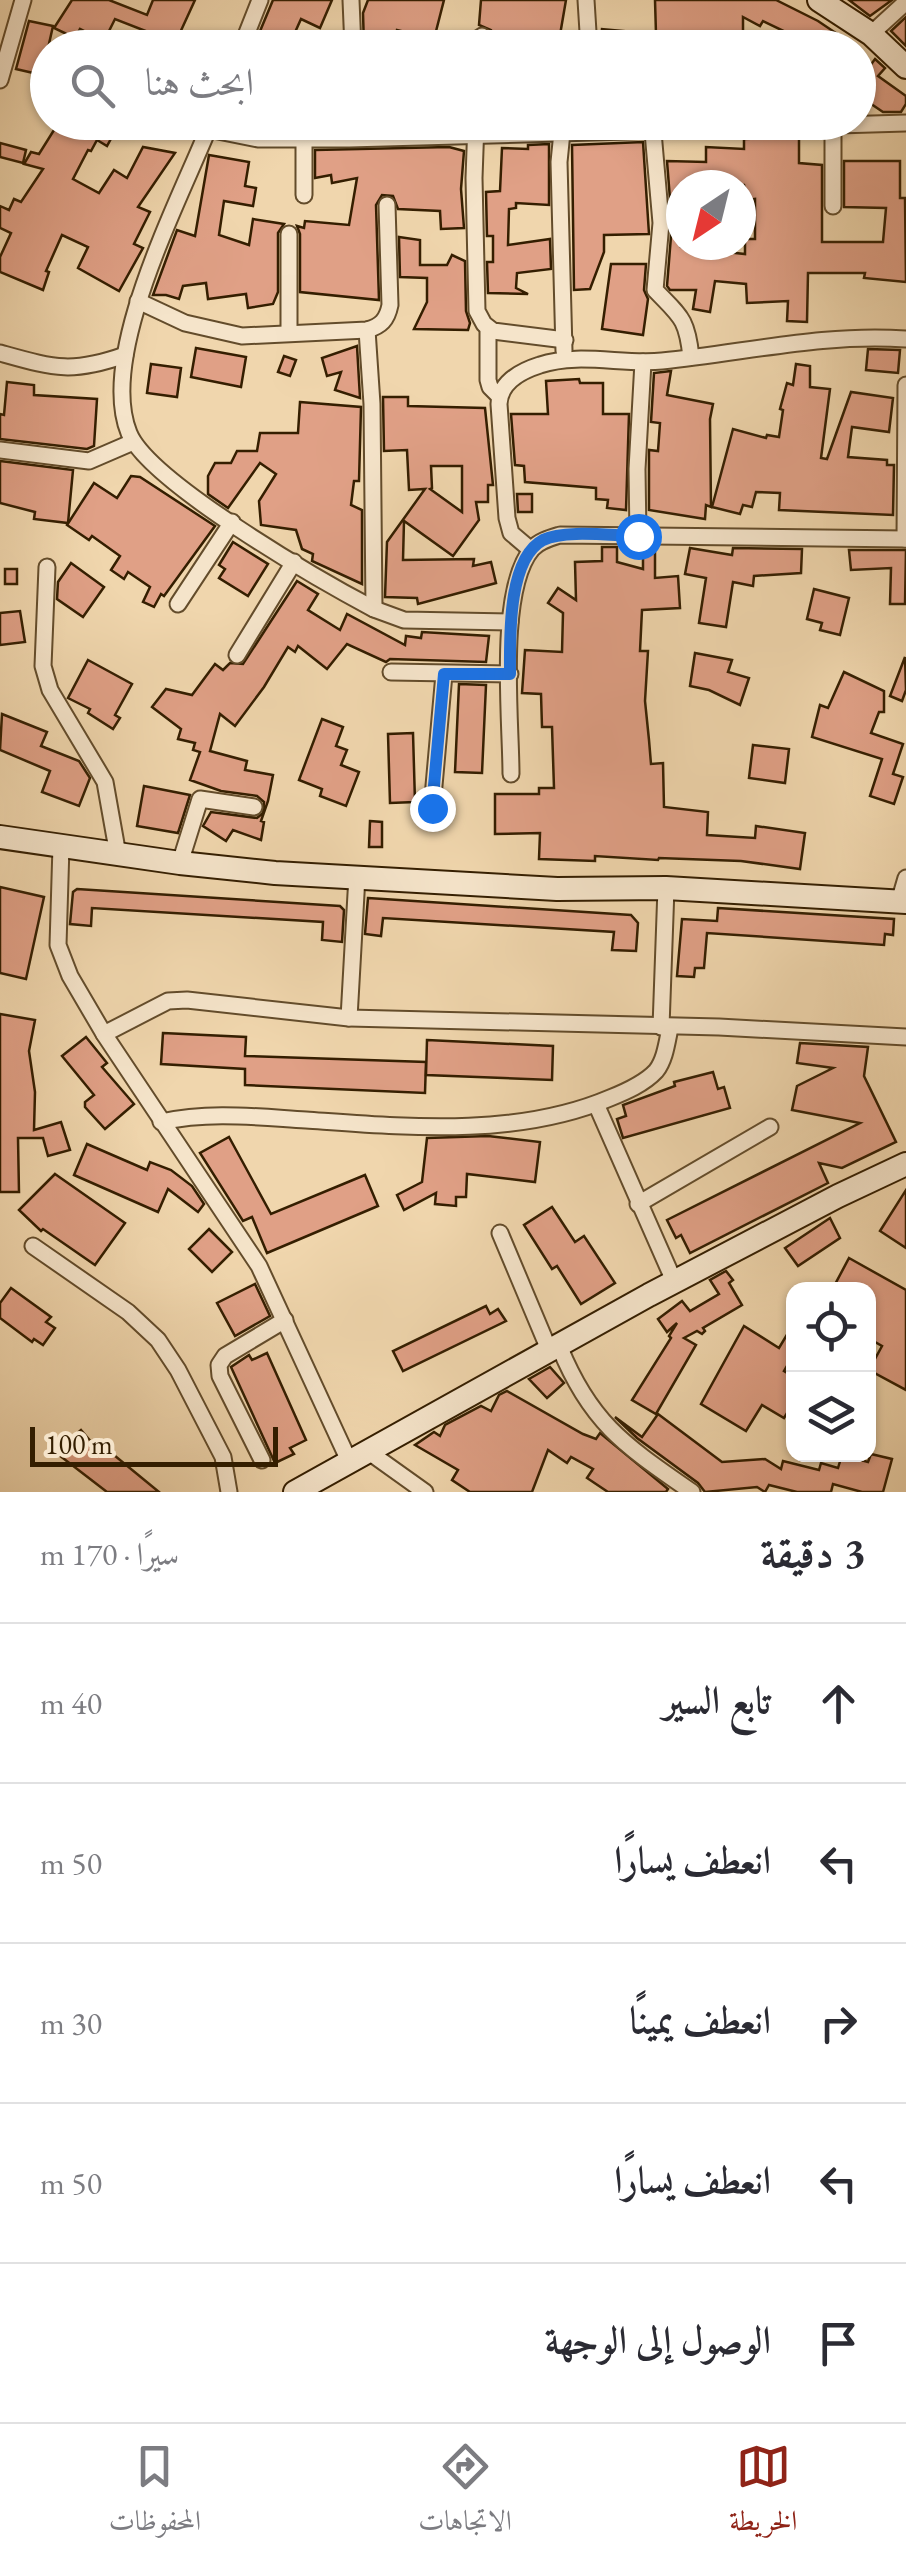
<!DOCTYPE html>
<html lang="ar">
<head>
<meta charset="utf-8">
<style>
  body { margin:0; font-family:"EB Garamond",Amiri,serif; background:#f2f2f3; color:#2b2b33; direction:rtl }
  .controls { position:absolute; right:30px; bottom:30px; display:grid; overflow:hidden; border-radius:20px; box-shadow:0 2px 8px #0004 }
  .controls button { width:90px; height:90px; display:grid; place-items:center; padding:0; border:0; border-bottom:2px solid #e1e1e2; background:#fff; color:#2b2b33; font:50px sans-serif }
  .compass { position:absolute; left:666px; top:170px; width:90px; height:90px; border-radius:50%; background:#fff; box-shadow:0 2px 8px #0004; rotate:215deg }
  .scale { position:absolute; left:30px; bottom:25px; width:248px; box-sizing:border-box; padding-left:10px; border:5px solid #341e00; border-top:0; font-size:28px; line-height:35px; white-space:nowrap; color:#341e00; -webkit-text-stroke:8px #f5e4ca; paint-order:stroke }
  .stop { position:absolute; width:30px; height:30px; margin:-22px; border:8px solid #1a73e8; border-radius:50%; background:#fff }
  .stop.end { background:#1a73e8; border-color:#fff; box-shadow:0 2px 10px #0008 }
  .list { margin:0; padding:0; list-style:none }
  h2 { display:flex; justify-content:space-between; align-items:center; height:130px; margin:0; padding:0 40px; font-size:42px }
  h2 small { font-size:32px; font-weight:400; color:#7c7c81 }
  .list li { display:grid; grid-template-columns:65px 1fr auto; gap:30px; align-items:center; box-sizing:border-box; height:160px; padding:0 40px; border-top:2px solid #e1e1e2 }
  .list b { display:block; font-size:38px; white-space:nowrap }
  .list em { font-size:32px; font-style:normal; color:#7c7c81 }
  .icon { flex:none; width:55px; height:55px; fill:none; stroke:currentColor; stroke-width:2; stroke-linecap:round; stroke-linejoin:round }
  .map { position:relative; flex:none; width:906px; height:1492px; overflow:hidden; direction:ltr }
  .search { position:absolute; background:#fff; box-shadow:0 2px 8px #0004; left:30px; right:30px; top:30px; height:110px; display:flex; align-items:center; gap:25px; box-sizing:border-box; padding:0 35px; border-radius:55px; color:#7c7c81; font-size:38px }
  .sheet { height:930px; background:#fff }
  nav { display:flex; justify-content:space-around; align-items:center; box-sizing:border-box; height:140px; border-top:2px solid #e1e1e2; background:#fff; font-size:28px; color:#7c7c81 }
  nav a { display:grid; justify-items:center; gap:5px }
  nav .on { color:#8f2418 }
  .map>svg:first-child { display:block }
  .building { fill:#e0a086; stroke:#341e00; stroke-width:2.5; fill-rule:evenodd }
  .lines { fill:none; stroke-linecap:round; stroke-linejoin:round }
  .street-casing { stroke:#634c2b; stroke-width:19 }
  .secondary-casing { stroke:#341e00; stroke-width:26 }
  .street { stroke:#f5e4ca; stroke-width:15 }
  .secondary { stroke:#f5e4ca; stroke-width:22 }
  .route { stroke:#1a73e8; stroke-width:12 }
</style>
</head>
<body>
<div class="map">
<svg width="906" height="1492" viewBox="0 0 906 1492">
  <rect width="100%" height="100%" fill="#f0d6ad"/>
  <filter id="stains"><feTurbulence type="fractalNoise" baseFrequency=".002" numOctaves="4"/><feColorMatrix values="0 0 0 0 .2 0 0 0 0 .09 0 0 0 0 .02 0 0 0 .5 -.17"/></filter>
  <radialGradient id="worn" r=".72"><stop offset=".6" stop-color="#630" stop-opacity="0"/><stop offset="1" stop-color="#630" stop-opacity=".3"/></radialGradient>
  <!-- building -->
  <g class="building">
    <path d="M72,0H109L147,15L153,0H195L173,48H156L161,37L115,19L104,41L80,29L75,38L54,28Z"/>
    <path d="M273,0H332L320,28L301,19L288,48H253Z"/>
    <path d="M368,0H444L434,39L397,30L394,48L364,46L363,13Z"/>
    <path d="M481,0H566L560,35L577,38L578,48L493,46L491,30L479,25Z"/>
    <path d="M655,0H776L818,21L858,48H782L790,34L763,21L760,26L743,17V48H716L717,37H686L684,48H600L602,29L656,34Z"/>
    <path d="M849,0H892L870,16Z"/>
    <path d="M906,17V46L891,31Z"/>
    <path d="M29,21L53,26L42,75L16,69Z"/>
    <path d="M875,59L885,68L878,76L906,96V104L901,112H883L858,95V82Z"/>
    <path d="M59,122H120L107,146L97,140L91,151L88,150L73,179L99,193L114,170L127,178L143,147L175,153L138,207L150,212L134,244L143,248L119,291L78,268L88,247L62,235L46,271L49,272L43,290L0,272V257L11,233L0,228V206L9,210L14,199L21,202L43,169L24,164L31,152L39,154Z"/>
    <path d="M799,137V163L822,165V242H883L886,208L844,207V161H900V198H905L906,282L864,278L865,273H808L807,322L787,321L788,301L747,303L746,284L715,281L710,312L693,309L696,290H670L667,286L672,224L667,161L706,162V147L744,149V139ZM681,185H744L746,200L755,199V239H745V254L681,247Z"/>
    <path d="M643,142L649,234L604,235V252L590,289L574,290L572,145Z"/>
    <path d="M0,143L26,150L23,163L0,157Z"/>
    <path d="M549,144V205L516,203V208L509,209L508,245L550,239L551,269L517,273L516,288L528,294L488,293L487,262H493V236H487L486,192L500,191L502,148L528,149V145Z"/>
    <path d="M449,147L464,151L461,189L464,228L441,229L440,211L398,209L393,196L382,195L376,205L379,300L300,292V234L297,226L304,228L305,221L349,225L357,178L332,183L331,175L315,178V150Z"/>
    <path d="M209,155L249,162L245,186L256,188L253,206L224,201L219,235L249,245L253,219L284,224L278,233V292L273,304L248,308L246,294L208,299L206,283L183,286L179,299L166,295H153L177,230L195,236Z"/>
    <path d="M399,237L420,240V265H447L452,255L465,261L466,311L470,323L468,330L414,329L427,302V278L400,277Z"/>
    <path d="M611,264H646L644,290L648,299L643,335L602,329Z"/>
    <path d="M357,346L360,398L335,390L341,372L327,376L322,358Z"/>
    <path d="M196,348L246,357L241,387L191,377Z"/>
    <path d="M868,349L900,350L898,373L866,370Z"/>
    <path d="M284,356L296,360L290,376L278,372Z"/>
    <path d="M151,364L181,368L177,397L147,393Z"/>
    <path d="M796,364L810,366V387L830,389L821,458L827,459L851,392L893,398L889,432L852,427L848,457L887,460V465H894L893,515L779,510L780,493L756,492L752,507L743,505L740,514L712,507L733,429L766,438L767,435L779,437L783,410L780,409L787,383L793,385Z"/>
    <path d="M671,371L667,395L713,404L710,419L711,507L706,505L705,519L649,510V450L658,451L660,423L651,422L654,373Z"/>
    <path d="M579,379L580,383H603V414H629L626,510L607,508L608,500L596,499V488L525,482L524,466L515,465L511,414H548L546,381Z"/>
    <path d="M7,382L34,385V395L97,399L94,446L87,449L0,439V414L4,415Z"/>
    <path d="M383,397H408V406L485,408L493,485H488V502H476L479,520L453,556L404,521L403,560L474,559L473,566L491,562L496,583L418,604L417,598L385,597L387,542L425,489L409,490L407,450L384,451ZM431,466H462V512L430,489L432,488Z"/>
    <path d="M300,402L361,407L359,481H354L351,505L362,510V584L312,561L313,554L302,549L296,530L261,525L259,501L276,474L260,463L228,508L208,494V476L215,463H231L237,451H257L260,433H298Z"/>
    <path d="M0,461L73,470L68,523L34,519L35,512L0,503Z"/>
    <path d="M131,476L140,477L215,526L164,596L161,594L154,607L143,602L150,587L128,572L124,579L111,570L120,556L92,536L89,540L67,525L94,483L117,498Z"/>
    <path d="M517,494H532V512H518Z"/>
    <path d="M233,542L268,564L248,596L219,578L225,569L219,565Z"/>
    <path d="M602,547H617V562L643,569V547H655V578L678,576L680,608L642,610L640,651H648L645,701L649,740L651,764L663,763L664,807L708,812L707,835L755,838L756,826L805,833L800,869L741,861L659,858L658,860L595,856V861L539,859L540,833L495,834V794H539V788H554L552,727H542L541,694L522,693L525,650L562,652L563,613L548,603L558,588L576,600L575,562L602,561Z"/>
    <path d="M690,548L732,555L733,548L802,549L801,573L754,576L753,586L733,582L726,627L699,623L706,578L685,574Z"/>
    <path d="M849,550H906L905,604H890L891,568L851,570Z"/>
    <path d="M71,563L104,587L83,617L57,599L58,582Z"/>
    <rect x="5" y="569" width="12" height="15"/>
    <path d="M297,581L318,594L308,610L340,630L347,614L405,645L406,636L421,638L422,632L489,636L486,662L390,659L386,662L347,644L327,669L298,646L295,652L288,647L264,687L235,726L220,714L210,751L247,761L245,770L273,775L268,801L261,821L264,822L261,840L233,830L226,841L203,826L211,812L257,818L263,813L264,802L257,796L221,791L190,780L200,752L193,750L195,743L178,739L181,729L152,707L166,689L192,695L215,664L223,670L230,663L243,664Z"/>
    <path d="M814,589L849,598L840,635L820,630L822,623L807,619Z"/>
    <path d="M20,611L25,642L0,645V613Z"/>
    <path d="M695,653L732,660L728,672L749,678L740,705L709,690L690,686Z"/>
    <path d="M905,657L906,690L902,701L890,696Z"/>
    <path d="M88,660L132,684L115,715L120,718L113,729L88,713L90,709L68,698Z"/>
    <path d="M844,672L884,691V712H879L871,733L903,744L893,774L903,777L894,804L870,796L882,759L812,737L820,705L828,708Z"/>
    <path d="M459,684L486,685L482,773L455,772Z"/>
    <path d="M2,714L47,732L41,746L79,761L90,778L79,806L42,792L50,771L0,750Z"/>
    <path d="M322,719L343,727L336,746L347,750L341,765L359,772L346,806L320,796L322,789L299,780Z"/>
    <path d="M413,733L415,802L390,803L388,734Z"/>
    <path d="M753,745L789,749L785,783L749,778Z"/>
    <path d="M144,786L190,795L178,833L137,826Z"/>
    <path d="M370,821L382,822V847H369Z"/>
    <path d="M0,887L44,897L26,979L0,973Z"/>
    <path d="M77,889L340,906L344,910L342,942L322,940L323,922L92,908L91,926L70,924L73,892Z"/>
    <path d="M368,898L631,915L638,923L636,951L612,950L614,932L383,918L381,936L365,934Z"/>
    <path d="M718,908L894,919L893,935L885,934L884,945L707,933L704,968H695L694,977L677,976L682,919L717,921Z"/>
    <path d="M0,1014L35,1020L29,1051L35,1092L34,1130L61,1122L70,1150L48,1156L43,1138H18L19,1192H0Z"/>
    <path d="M163,1033L246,1037L245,1056L426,1062L425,1093L245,1085V1069L161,1064Z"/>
    <path d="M86,1037L107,1063L102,1067L134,1104L105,1129L85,1107V1102L94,1095L62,1056Z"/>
    <path d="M427,1040L553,1046L552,1080L426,1075Z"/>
    <path d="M800,1043L868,1047L864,1076L896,1142L842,1168L819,1163L828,1183L690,1253L681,1235L676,1238L667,1220L860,1123L792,1110L797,1086L833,1068L797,1063Z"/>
    <path d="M713,1072L718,1089L724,1087L730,1108L623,1138L617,1119L626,1116L623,1105L675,1086L674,1082Z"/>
    <path d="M488,1136L540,1142L535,1182L467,1174L466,1197H456V1206L435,1204L436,1193L404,1210L397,1195L422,1182L427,1138Z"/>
    <path d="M229,1137L271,1214L365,1175L378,1206L267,1253L252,1217L243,1221L200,1153Z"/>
    <path d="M87,1144L147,1170L150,1162L171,1170L192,1186L204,1204L198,1212L168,1189L158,1212L74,1175Z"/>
    <path d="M55,1174L125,1223L95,1265L43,1229L41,1231L19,1210Z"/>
    <path d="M906,1190V1248L880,1231Z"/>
    <path d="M552,1207L575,1242L584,1236L615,1283L581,1304L557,1266L552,1269L524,1225Z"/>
    <path d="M830,1218L840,1238L798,1266L785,1248Z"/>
    <path d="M209,1229L232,1252L212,1272L189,1249Z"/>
    <path d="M849,1258L906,1290V1390L869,1370L882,1346L868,1338V1290H832Z"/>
    <path d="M726,1271L733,1280L729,1283L742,1305L703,1328L705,1331L702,1334L697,1331L684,1338L696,1345L656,1414L632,1400L671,1338L669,1336L677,1323L667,1332L658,1319L682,1301L690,1311L719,1294L710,1280Z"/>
    <path d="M255,1284L270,1316L235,1336L217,1303Z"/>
    <path d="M11,1288L51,1317L46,1322L55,1328L43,1345L34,1339L32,1342L0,1318V1303Z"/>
    <path d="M486,1306L490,1314L498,1309L506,1321L403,1371L393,1351Z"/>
    <path d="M794,1323V1354L784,1371L794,1377V1402L784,1418L762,1405L746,1431L701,1404L744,1326L779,1348Z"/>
    <path d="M267,1353L306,1440L290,1448L294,1454L275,1463L231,1367L249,1355L252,1360Z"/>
    <path d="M550,1367L564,1383L547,1398L529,1379Z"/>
    <path d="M507,1391L583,1434L596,1439L600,1433L668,1489L666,1492H608L587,1478L593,1469L571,1457L567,1463L548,1450L532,1492H470L452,1480L458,1470L415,1445L434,1432L440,1436L445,1425L481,1406L491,1411L499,1395Z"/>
    <path d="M658,1414L722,1462L765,1459L781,1469L783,1461L819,1470L821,1463L838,1468L842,1455L868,1462L871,1454L892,1459L883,1492H862L833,1484L831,1492H797L769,1485L765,1492L757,1487L705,1492L698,1483L637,1438L615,1417L642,1437Z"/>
    <path d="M81,1430L99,1451L103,1446L159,1492H107L55,1452Z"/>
  </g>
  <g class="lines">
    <defs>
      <g id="street">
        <path d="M351,0L353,48"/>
        <path d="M586,0L589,48"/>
        <path d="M871,34L906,2"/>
        <path d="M241,48L260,0"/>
        <path d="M482,48V36"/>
        <path d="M0,80L23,0"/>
        <path d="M211,122C181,198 97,355 129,433C149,482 321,581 374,609L404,620L510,622"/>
        <path d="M476,122L474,178L477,311L484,324L493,331L565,340"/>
        <path d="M833,127V206"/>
        <path d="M208,129L258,139H349L906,123"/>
        <path d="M562,132L559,162L564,351"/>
        <path d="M653,132L661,223L655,290C680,316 687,318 691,357"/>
        <path d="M304,139V195"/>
        <path d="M138,301L185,323L242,336L367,330C381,326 387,320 390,305L387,205"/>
        <path d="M488,328V380L490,387L499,396"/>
        <path d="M367,330L372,404L374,609"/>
        <path d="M289,333V234"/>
        <path d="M0,353C54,368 71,374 125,355"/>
        <path d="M0,450L89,461L133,442"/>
        <path d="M638,536L637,469L643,362"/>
        <path d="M905,539L906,385"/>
        <path d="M531,550L511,533L507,518L499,404C500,382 521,371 540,365C578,352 623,365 662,361C744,353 823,333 906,339"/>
        <path d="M47,567L43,666L50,690L105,782L118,855"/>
        <path d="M178,604L232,522"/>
        <path d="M237,655L294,562"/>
        <path d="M391,672L510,674"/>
        <path d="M511,774C511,720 497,591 532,549C539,541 550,538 560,535L906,539"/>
        <path d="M432,808L444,674"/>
        <path d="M61,846L58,945L70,976L104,1034L259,1266L350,1463"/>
        <path d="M180,863L200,799L254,807"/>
        <path d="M899,902L906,878"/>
        <path d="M349,1018L357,876"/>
        <path d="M661,1027L666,888"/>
        <path d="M104,1034L168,1001L187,1000L349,1018L719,1027L906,1037"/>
        <path d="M596,1104L674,1281"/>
        <path d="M161,1122C209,1111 257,1117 306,1120C405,1127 516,1138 610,1098C625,1092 644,1084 656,1071C665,1060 667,1042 670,1028"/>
        <path d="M638,1204L770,1127"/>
        <path d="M500,1233L550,1352"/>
        <path d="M33,1246L128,1312L158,1340L178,1370L223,1457L229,1492"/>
        <path d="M560,1348C591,1424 626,1446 692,1492"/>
        <path d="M369,1452L425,1492"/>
        <path d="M262,1460L220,1376L219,1365L225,1356L285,1320"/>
      </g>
      <g id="secondary">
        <path d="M819,0L871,34L906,67"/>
        <path d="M0,837L180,863L275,873L557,889L666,888L906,902"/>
        <path d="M295,1492L649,1295L838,1196L906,1164"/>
      </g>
    </defs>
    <!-- street casing -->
    <use href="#street" class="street-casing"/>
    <!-- secondary casing -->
    <use href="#secondary" class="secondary-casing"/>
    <!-- street -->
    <use href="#street" class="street"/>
    <!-- secondary -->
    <use href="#secondary" class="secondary"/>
  </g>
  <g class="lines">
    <!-- route -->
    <path class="route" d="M432,808L444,674H510C510,640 507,559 543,540C566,529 613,536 638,536"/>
  </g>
  <rect width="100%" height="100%" filter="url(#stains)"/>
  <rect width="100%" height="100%" fill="url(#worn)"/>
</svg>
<div class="controls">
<button><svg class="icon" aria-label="locate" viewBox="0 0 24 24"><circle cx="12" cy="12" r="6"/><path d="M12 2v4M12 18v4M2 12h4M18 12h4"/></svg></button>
<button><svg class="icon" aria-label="layers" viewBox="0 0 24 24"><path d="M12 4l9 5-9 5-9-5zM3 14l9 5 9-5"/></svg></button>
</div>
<svg class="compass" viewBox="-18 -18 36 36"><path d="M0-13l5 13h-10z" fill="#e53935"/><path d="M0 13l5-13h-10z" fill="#7c7c81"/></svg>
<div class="scale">100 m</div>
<div class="stop" style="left:638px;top:536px"></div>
<div class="stop end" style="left:432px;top:808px"></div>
<div class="search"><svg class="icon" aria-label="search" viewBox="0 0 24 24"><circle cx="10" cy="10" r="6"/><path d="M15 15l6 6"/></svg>ابحث هنا</div>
</div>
<section class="sheet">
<h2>3 دقيقة<small>سيرًا · 170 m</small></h2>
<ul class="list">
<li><svg class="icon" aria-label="ahead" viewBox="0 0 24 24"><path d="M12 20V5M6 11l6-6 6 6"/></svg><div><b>تابع السير</b></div><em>40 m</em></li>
<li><svg class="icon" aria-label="left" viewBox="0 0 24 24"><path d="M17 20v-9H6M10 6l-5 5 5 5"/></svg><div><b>انعطف يسارًا</b></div><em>50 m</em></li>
<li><svg class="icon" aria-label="right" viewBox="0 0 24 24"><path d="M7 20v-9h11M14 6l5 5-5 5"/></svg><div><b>انعطف يمينًا</b></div><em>30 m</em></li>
<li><svg class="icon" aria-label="left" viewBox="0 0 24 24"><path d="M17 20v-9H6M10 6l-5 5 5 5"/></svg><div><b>انعطف يسارًا</b></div><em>50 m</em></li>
<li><svg class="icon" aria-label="arrive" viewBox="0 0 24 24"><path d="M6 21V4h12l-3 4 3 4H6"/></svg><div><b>الوصول إلى الوجهة</b></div></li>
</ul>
</section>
<nav>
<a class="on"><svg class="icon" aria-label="map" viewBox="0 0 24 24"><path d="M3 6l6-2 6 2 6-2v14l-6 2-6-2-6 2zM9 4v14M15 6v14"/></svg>الخريطة</a>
<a><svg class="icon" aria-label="directions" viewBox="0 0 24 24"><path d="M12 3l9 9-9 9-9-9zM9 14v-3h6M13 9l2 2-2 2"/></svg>الاتجاهات</a>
<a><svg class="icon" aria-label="saved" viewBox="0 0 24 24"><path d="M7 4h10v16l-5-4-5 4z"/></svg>المحفوظات</a>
</nav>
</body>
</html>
